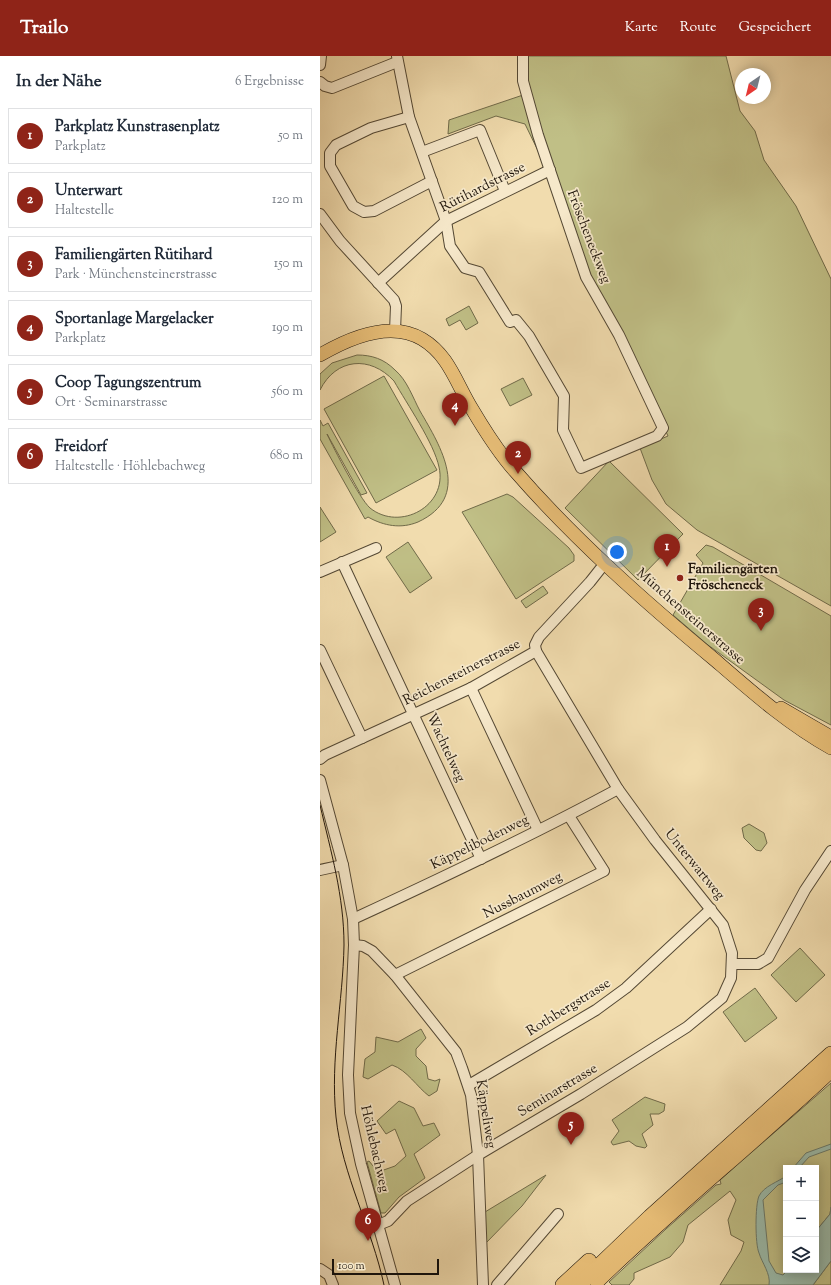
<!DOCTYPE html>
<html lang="de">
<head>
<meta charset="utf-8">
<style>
  body { margin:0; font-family:"Sorts Mill Goudy",serif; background:#f6f6f7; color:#1f2937 }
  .controls { position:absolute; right:12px; bottom:12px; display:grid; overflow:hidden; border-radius:0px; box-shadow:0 2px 10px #0003 }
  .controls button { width:36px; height:36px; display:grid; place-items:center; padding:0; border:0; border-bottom:1px solid #e0e1e3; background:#fff; color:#1f2937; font:20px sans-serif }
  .compass { position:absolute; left:415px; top:12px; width:36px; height:36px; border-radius:50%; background:#fff; box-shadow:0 2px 10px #0003; rotate:215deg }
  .scale { position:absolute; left:12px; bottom:10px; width:107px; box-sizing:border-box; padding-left:4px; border:2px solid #20160c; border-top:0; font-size:11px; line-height:14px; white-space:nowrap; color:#20160c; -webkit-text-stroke:3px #f6e8ca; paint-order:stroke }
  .you { position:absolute; left:297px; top:496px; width:14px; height:14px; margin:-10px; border:3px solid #fff; border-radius:50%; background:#1a73e8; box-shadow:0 0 0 6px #1a73e833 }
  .badge { display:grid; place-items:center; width:26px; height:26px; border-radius:50%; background:#8f2418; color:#fff; font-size:13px; font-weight:700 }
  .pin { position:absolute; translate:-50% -33px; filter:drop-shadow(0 1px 2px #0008) }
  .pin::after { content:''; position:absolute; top:21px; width:14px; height:12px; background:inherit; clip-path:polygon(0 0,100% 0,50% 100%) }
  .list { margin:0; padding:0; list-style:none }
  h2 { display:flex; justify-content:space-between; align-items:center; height:52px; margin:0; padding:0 16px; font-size:17px }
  h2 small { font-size:13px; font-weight:400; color:#747a83 }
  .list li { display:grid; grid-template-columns:26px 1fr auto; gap:12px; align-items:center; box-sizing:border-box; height:56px; margin:0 8px 8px; padding:0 8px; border:1px solid #e0e1e3; border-radius:0px }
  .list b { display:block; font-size:15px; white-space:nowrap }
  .list p { margin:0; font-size:13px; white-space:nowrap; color:#747a83 }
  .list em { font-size:13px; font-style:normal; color:#747a83 }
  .icon { flex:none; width:22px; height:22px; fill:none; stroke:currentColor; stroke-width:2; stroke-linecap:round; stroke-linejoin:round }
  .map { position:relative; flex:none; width:511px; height:1229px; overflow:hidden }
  header { display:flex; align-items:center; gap:24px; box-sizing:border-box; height:56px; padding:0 20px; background:#8f2418; color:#fff }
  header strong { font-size:19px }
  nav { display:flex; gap:22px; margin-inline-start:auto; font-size:14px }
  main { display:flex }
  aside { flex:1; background:#fff }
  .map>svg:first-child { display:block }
  .green { fill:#c0bf86; stroke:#706a49 }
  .water { fill:#9bbcac; stroke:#6a7a6c }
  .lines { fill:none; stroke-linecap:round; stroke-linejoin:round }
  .minor-casing { stroke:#544834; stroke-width:12 }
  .major-casing { stroke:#20160c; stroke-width:14 }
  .highway-casing { stroke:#20160c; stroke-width:16 }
  .minor { stroke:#f6e8ca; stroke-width:10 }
  .major { stroke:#e8be77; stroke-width:13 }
  .highway { stroke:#e8be77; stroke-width:15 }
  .tram { stroke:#20160c; stroke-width:1 }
  .poi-dot { fill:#8f2418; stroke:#f6e8ca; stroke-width:1.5 }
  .labels { text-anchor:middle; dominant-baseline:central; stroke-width:3.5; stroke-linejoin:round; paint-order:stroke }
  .street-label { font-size:14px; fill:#20160c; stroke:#f6e8ca }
  .poi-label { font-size:14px; font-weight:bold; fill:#20160c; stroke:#f6e8ca; text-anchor:start }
</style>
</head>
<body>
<header>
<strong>Trailo</strong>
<nav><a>Karte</a><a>Route</a><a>Gespeichert</a></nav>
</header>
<main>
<aside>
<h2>In der Nähe<small>6 Ergebnisse</small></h2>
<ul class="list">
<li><span class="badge">1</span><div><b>Parkplatz Kunstrasenplatz</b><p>Parkplatz</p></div><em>50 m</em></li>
<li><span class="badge">2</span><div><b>Unterwart</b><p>Haltestelle</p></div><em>120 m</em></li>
<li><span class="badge">3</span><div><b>Familiengärten Rütihard</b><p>Park · Münchensteinerstrasse</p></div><em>150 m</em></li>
<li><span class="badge">4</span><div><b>Sportanlage Margelacker</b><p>Parkplatz</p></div><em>190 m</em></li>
<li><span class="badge">5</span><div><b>Coop Tagungszentrum</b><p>Ort · Seminarstrasse</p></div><em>560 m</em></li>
<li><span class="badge">6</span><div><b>Freidorf</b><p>Haltestelle · Höhlebachweg</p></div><em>680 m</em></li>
</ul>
</aside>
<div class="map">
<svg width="511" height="1229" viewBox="0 0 511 1229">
  <rect width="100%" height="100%" fill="#f1dcae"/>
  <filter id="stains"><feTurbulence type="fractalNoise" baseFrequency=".005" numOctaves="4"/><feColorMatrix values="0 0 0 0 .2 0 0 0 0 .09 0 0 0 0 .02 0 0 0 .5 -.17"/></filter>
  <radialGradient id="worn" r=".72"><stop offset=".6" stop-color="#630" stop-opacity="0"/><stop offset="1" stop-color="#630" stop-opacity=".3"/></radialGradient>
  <!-- green -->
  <g class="green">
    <path d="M203,0H406L420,55L435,75L444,104L476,150L511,223V550L377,474L346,448L332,424L320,392L348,380L300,276L268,220L239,138L205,68L176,60L128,78L129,64L206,38Z"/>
    <path d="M149,250L158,267L146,274L140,264L129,270L126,263Z"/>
    <path d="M37,299C52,299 64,303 75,314C87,324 93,342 100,355C121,391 152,441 98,466C81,473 64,470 48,461L45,463L0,383V364L3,370L8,367L47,437L41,439L7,378C14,393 39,442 50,452C80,476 128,450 119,411C114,387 87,348 74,325C50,299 16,302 0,334V318L12,307Z"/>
    <path d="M64,320L117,414L56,447L4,353Z"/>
    <path d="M203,322L212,339L190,350L181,333Z"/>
    <path d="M289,405L363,478L318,524L245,452Z"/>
    <path d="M187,438L193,441L249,492L254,499V505L196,543L142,456Z"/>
    <path d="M0,451L16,476L0,486Z"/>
    <path d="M88,486L112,522L90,537L66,501Z"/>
    <path d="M386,489L393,491L511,560V669L464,644L388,589L353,559L383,507L376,499Z"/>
    <path d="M223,530L228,537L206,552L201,545Z"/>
    <path d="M429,768L444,777L447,787L441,795L436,794L424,782L422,772Z"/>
    <path d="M480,892L505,919L476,946L451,919Z"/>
    <path d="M435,932L457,962L425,986L403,956Z"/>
    <path d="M101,973L106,982L96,993V1000L106,1010L108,1023L115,1025L120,1023L117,1035L109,1040C97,1031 87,1014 72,1009L48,1023L43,1021L45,1003L55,996L56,981L78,986Z"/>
    <path d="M511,1027V1151L510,1158L496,1175V1112H466V1214H468L454,1229H400L421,1195L424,1186L411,1179L408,1164L416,1144L410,1135L368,1169L363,1186L350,1201L314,1217V1223L309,1229H292L289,1226L346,1173L396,1129L401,1128L400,1124Z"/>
    <path d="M325,1041L345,1048L344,1055L339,1058H330L333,1069L322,1078L327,1090L325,1092L316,1090L309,1085L293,1089L291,1086L299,1075L292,1064Z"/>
    <path d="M79,1045L94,1052L103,1070L114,1067L120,1079L94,1098L105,1122L79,1141L65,1157H61L47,1106L49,1105L58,1116L75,1110L86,1100L75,1073L66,1078L57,1065Z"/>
    <path d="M226,1119L202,1150L166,1187L165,1156Z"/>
    <path d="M511,1205V1229H493Z"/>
  </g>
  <!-- water -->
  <g class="water">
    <path d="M511,1088V1093L489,1101L479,1112H473L486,1097Z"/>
    <path d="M466,1120V1126L458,1129L443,1144L449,1205L456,1217L463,1219L468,1214H496V1175L510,1158L511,1151V1205L493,1229H449C451,1218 442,1207 439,1197C435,1188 435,1149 439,1140C444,1130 458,1126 466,1120Z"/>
  </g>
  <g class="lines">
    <defs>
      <g id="minor">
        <path d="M77,0L89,61L126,165L130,190L145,212L159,216L190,266L196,264L209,280L244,340L243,374L261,412L337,380L343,372L299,279L266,221L218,79L203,25V0"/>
        <path d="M0,9L1,0"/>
        <path d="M0,26L5,30L12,32L77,6"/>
        <path d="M89,61L51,72L16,89L10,97V110L33,150L44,156L54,155L112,125"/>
        <path d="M102,96L160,74L185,135"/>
        <path d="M0,158L20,185L74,244L76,250L75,275"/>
        <path d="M58,227L126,165L230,114"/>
        <path d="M22,506L161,803"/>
        <path d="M0,516L56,492"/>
        <path d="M0,594L42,682"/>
        <path d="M151,632L218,774"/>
        <path d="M0,703L5,699L151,632L216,595L215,589L219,581L270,526L285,507"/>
        <path d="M0,724L23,809L33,863L34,889L28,1019L30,1057L41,1108L75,1229"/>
        <path d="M0,814L23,809"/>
        <path d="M33,863C122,822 211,780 298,733"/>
        <path d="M34,889L43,890L52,895L75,919L136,996L142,1012L151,1039L158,1099L163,1229"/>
        <path d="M413,908H438L448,902L485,834L511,795"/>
        <path d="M75,919L284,815L249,760"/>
        <path d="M149,1029L276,954L306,932L391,853"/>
        <path d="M58,1169L68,1165L87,1145L158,1099L261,1038L367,971L402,942L411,922L412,897L403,869L335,784L298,733L216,595"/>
        <path d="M0,1213L9,1219L13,1229"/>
        <path d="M177,1229L238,1158"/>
      </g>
      <g id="major">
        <path d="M0,299C29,282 70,264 102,283C129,299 136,327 152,353C165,375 178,396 195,415C255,484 325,546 395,604C432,636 468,668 511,692"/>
        <path d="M461,652L511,681"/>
      </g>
      <g id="highway">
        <path d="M277,1225C352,1152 435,1086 511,1014"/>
        <path d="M243,1229L269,1205"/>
        <path d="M259,1229L330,1161L511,998"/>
      </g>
    </defs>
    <!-- minor casing -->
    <use href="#minor" class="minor-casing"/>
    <!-- major casing -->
    <use href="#major" class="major-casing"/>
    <!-- highway casing -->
    <use href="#highway" class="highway-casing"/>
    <!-- minor -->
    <use href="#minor" class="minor"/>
    <!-- major -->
    <use href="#major" class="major"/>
    <!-- highway -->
    <use href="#highway" class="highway"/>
    <!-- tram -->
    <path class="tram" d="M0,749C11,796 24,840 24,889C23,946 10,1003 16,1061C22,1119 52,1172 64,1229"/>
  </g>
  <!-- markers -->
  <circle class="poi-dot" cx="360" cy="522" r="4"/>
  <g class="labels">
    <!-- street labels -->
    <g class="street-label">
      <text transform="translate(163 132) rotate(-27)">Rütihardstrasse</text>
      <text transform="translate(268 181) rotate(69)">Fröscheneckweg</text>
      <text transform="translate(370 561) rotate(41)">Münchensteinerstrasse</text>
      <text transform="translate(142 617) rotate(-27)">Reichensteinerstrasse</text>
      <text transform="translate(125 692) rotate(65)">Wachtelweg</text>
      <text transform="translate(160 787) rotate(-26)">Käppelibodenweg</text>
      <text transform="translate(374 809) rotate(51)">Unterwartweg</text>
      <text transform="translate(203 840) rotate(-27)">Nussbaumweg</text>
      <text transform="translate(249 952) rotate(-32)">Rothbergstrasse</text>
      <text transform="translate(238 1035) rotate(-31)">Seminarstrasse</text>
      <text transform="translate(165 1058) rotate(81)">Käppeliweg</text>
      <text transform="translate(54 1093) rotate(77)">Höhlebachweg</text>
    </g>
    <!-- poi labels -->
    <g class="poi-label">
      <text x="368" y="514">Familiengärten<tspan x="368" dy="16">Fröscheneck</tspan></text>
    </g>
  </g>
  <rect width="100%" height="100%" filter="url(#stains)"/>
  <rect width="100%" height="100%" fill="url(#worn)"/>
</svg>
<div class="controls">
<button>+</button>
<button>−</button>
<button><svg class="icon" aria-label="layers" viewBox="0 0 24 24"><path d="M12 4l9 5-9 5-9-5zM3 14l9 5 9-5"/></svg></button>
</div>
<svg class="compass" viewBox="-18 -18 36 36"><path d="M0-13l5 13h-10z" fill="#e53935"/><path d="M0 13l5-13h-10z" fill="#747a83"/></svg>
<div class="scale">100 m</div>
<div class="you"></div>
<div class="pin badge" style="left:347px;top:511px">1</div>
<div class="pin badge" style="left:198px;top:418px">2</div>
<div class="pin badge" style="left:441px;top:575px">3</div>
<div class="pin badge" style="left:135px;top:370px">4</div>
<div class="pin badge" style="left:251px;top:1089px">5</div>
<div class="pin badge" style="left:48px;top:1185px">6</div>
</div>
</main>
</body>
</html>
